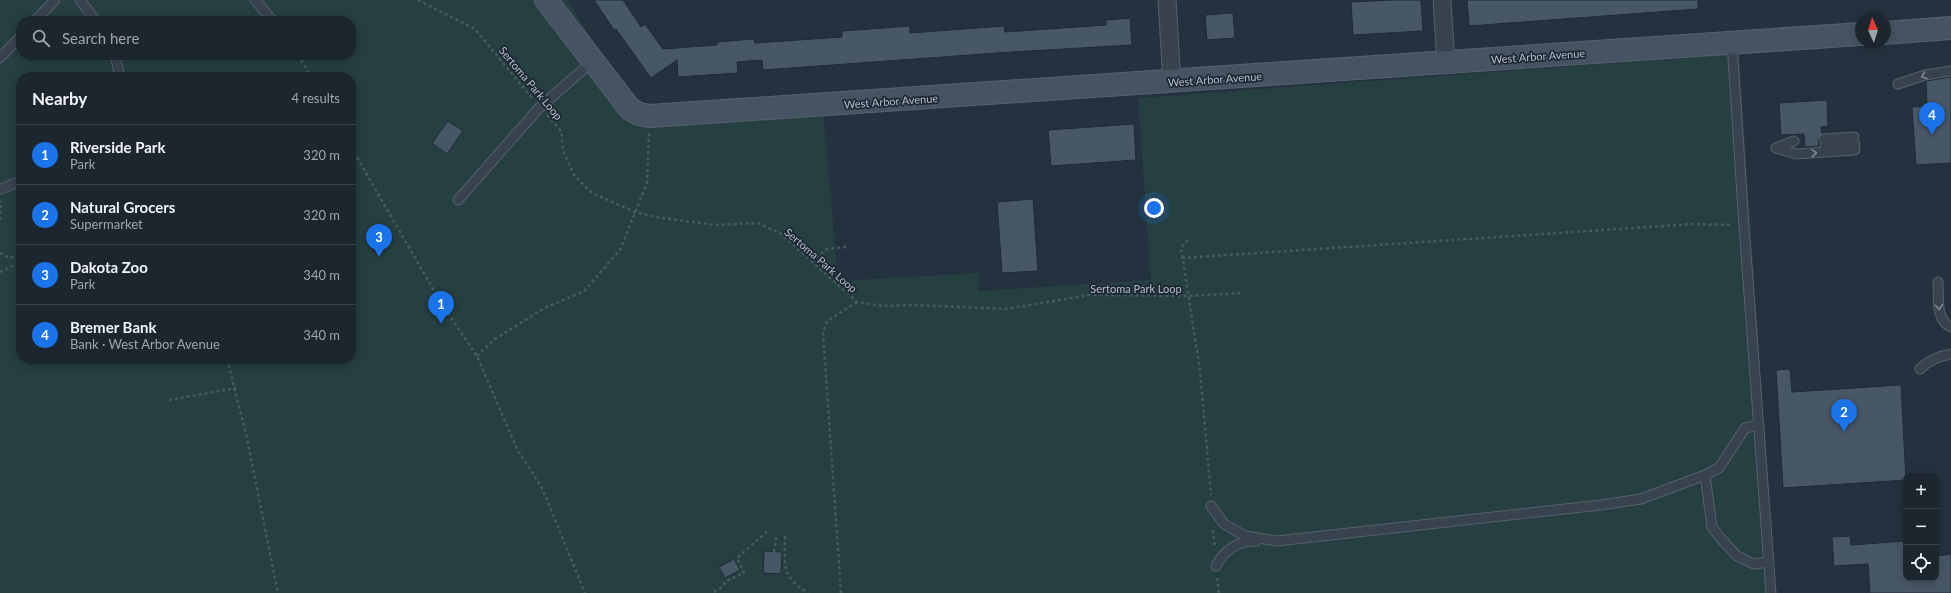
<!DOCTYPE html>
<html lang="en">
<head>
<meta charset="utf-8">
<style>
  body { margin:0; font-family:Lato,sans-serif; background:#242e37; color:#f1f3f6 }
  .controls { position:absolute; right:12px; bottom:12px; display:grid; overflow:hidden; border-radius:8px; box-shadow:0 2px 10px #0003 }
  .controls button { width:36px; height:36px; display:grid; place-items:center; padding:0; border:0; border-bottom:1px solid #39434b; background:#1b262f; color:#f1f3f6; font:20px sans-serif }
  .compass { position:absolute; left:1855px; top:12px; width:36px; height:36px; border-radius:50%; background:#1b262f; box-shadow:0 2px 10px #0003; rotate:356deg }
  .you { position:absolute; left:1154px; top:208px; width:14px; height:14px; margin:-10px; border:3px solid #fff; border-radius:50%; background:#1a73e8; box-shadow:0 0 0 6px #1a73e833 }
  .badge { display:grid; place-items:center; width:26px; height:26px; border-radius:50%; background:#1a73e8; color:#fff; font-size:13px; font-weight:700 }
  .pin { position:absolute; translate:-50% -33px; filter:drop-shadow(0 1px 2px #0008) }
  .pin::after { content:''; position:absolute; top:21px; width:14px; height:12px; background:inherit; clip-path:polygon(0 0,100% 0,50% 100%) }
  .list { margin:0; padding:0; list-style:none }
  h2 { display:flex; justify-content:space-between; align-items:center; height:52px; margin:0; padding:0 16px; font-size:17px }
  h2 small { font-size:13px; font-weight:400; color:#a0a5aa }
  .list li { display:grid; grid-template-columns:26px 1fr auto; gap:12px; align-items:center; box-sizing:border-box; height:60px; padding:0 16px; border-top:1px solid #39434b }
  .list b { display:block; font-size:15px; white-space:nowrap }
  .list p { margin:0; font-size:13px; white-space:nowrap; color:#a0a5aa }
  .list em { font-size:13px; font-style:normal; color:#a0a5aa }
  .icon { flex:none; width:22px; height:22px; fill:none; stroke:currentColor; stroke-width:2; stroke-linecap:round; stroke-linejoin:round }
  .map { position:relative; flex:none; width:1951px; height:593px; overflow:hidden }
  .search { position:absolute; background:#1b262f; box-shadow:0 2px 10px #0003; left:16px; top:16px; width:340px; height:44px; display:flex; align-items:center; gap:10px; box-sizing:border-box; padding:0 14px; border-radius:16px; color:#a0a5aa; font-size:15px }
  .panel { position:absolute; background:#1b262f; box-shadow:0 2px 10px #0003; left:16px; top:72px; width:340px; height:292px; border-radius:16px }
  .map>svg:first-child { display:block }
  .green { fill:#263f40; fill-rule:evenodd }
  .building { fill:#485766; stroke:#1f2a36 }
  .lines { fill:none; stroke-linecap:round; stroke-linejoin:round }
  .lane-casing { stroke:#56616d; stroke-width:11 }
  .street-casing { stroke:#56616d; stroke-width:19 }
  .secondary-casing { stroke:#56616d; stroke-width:24 }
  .path { stroke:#445c5d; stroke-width:2.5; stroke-dasharray:3 3; stroke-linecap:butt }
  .lane { stroke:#38434f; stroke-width:9 }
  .street { stroke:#38434f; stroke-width:17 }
  .secondary { stroke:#465362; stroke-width:22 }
  .oneway { stroke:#7c8793 }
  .labels { text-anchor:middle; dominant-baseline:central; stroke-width:3.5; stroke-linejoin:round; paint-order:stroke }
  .street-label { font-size:11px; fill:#b4beca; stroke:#1d2834 }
</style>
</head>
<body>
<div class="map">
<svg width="1951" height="593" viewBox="0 0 1951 593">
  <rect width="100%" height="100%" fill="#24323f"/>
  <!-- green -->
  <path class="green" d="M0,0H567L639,114L823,109L838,281L978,273V291L1151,280L1138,98L1739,54L1775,593H0ZM21,21H351V55H21ZM21,77H351V359H21Z"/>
  <!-- building -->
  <g class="building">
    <path d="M594,0H623L641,27L645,24L663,49L717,45V42L754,39L755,43L842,37V31L870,29L910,26V33L1004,26L1005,32L1106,25V20L1130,18L1132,45L1011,52L763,70L762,60L737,62L738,73L678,77L677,60L651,78L616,29L614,30Z"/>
    <path d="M1393,0H1421L1423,31L1353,35L1351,2Z"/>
    <path d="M1467,0H1698V9L1469,26Z"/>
    <path d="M1233,13L1235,38L1207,40L1205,15Z"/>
    <path d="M1951,77V163L1916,165L1912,107L1927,106L1926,81Z"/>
    <path d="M1827,100L1828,126L1821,127L1822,134L1818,139L1819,146L1805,147L1804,134L1781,135L1779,103Z"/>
    <path d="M448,121L463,131L447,154L432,143Z"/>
    <path d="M1134,124L1136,160L1051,166L1048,130Z"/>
    <path d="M1033,199L1038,271L1002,273L997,202Z"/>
    <path d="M1790,369L1792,392L1901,385L1906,480L1783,488L1776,370Z"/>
    <path d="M1850,536L1851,545L1906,541V578H1936V556L1951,554V593H1870L1868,564L1834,566L1832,537Z"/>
    <path d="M764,551L782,552L781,574L763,573Z"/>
    <path d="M734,559L740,570L725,578L719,567Z"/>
  </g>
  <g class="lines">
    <defs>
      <g id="lane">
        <path d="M80,0L96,21"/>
        <path d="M255,0L273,21"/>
        <path d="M35,21L55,0"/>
        <path d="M1732,43L1744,226L1771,593"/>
        <path d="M115,55L120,77"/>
        <path d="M0,58L21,36"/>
        <path d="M1898,84L1925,75L1951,71"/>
        <path d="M1824,139L1854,137"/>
        <path d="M1825,146L1855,144"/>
        <path d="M1776,148L1796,154L1855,150"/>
        <path d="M1776,148L1794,141"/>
        <path d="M1,189L21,181"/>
        <path d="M458,200L540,107L593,61"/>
        <path d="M1938,282C1939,296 1935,320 1951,327"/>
        <path d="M1920,369C1929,360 1939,356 1951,354"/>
        <path d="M1705,475L1712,527L1722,540L1737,556L1754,564L1768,562"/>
        <path d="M1211,506L1224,524L1245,536L1277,541L1601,505L1641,499L1705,475L1719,468L1745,428L1759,425"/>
        <path d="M1216,566C1224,550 1238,541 1256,541"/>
      </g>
      <g id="street">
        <path d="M1167,0L1172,82"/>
        <path d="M1442,0L1446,63"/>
      </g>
      <g id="secondary">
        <path d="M546,0L630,109L639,114L650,116L1861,34"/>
        <path d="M1885,33L1951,28"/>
      </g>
    </defs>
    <!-- lane casing -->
    <use href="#lane" class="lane-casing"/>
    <!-- street casing -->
    <use href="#street" class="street-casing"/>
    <!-- secondary casing -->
    <use href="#secondary" class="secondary-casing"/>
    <!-- path -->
    <g class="path">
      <path d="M418,0L475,29L532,98"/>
      <path d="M298,55L311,77"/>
      <path d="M547,115L561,131L563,151L574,175L592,193L635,212L656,217L715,225L758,223L780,233L857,302L883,306L915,305L1006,309L1089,295L1189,296L1241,293"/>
      <path d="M351,147L441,303L477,356L517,449L542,488L585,593"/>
      <path d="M0,220L1,201"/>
      <path d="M1188,240L1181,248L1200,370L1211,495"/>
      <path d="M0,253L10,258L21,255"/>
      <path d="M1182,258L1693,224L1733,225"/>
      <path d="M812,262L827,249L846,247"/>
      <path d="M0,272L21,262"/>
      <path d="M477,356L495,339L543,309L584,291L620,250L647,183L649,133"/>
      <path d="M227,359L246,434L278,593"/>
      <path d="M169,400L236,388"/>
      <path d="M1213,530L1215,547"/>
      <path d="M785,536C785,567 780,575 808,593"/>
      <path d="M774,552L776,537"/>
      <path d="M1217,578L1219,593"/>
      <path d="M714,592L722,587L726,581L744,573L737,558L769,530"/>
      <path d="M841,593L823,333L827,321L857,302"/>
    </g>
    <!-- lane -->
    <use href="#lane" class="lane"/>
    <!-- street -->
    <use href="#street" class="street"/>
    <!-- secondary -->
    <use href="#secondary" class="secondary"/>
  </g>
  <!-- one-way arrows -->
  <defs><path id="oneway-chevron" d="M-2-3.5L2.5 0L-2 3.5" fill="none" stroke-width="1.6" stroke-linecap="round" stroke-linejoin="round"/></defs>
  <g class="oneway">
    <use href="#oneway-chevron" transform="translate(1924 76) rotate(161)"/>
    <use href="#oneway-chevron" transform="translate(1814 153) rotate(-4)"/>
    <use href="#oneway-chevron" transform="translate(1939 307) rotate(86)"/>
  </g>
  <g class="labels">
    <!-- street labels -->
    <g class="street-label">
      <text transform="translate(1538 56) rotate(-4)">West Arbor Avenue</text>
      <text transform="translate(1215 79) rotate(-4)">West Arbor Avenue</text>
      <text transform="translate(531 83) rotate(50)">Sertoma Park Loop</text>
      <text transform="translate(891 101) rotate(-4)">West Arbor Avenue</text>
      <text transform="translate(821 260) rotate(41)">Sertoma Park Loop</text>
      <text x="1136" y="288">Sertoma Park Loop</text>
    </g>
  </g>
</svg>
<div class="controls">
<button>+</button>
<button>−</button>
<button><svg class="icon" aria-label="locate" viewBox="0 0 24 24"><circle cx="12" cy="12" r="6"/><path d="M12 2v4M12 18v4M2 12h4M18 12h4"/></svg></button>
</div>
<svg class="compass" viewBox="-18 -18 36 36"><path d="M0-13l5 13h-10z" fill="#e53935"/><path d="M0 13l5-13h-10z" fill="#a0a5aa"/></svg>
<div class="you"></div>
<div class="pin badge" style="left:441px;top:324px">1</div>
<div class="pin badge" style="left:1844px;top:432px">2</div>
<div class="pin badge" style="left:379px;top:257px">3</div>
<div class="pin badge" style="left:1932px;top:135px">4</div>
<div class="search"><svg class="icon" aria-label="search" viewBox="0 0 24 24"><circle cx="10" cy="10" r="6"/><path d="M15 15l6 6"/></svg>Search here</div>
<section class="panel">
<h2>Nearby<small>4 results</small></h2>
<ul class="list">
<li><span class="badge">1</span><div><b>Riverside Park</b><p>Park</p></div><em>320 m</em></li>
<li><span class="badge">2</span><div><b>Natural Grocers</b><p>Supermarket</p></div><em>320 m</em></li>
<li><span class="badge">3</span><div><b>Dakota Zoo</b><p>Park</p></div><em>340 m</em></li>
<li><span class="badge">4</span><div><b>Bremer Bank</b><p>Bank · West Arbor Avenue</p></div><em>340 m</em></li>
</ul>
</section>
</div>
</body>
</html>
